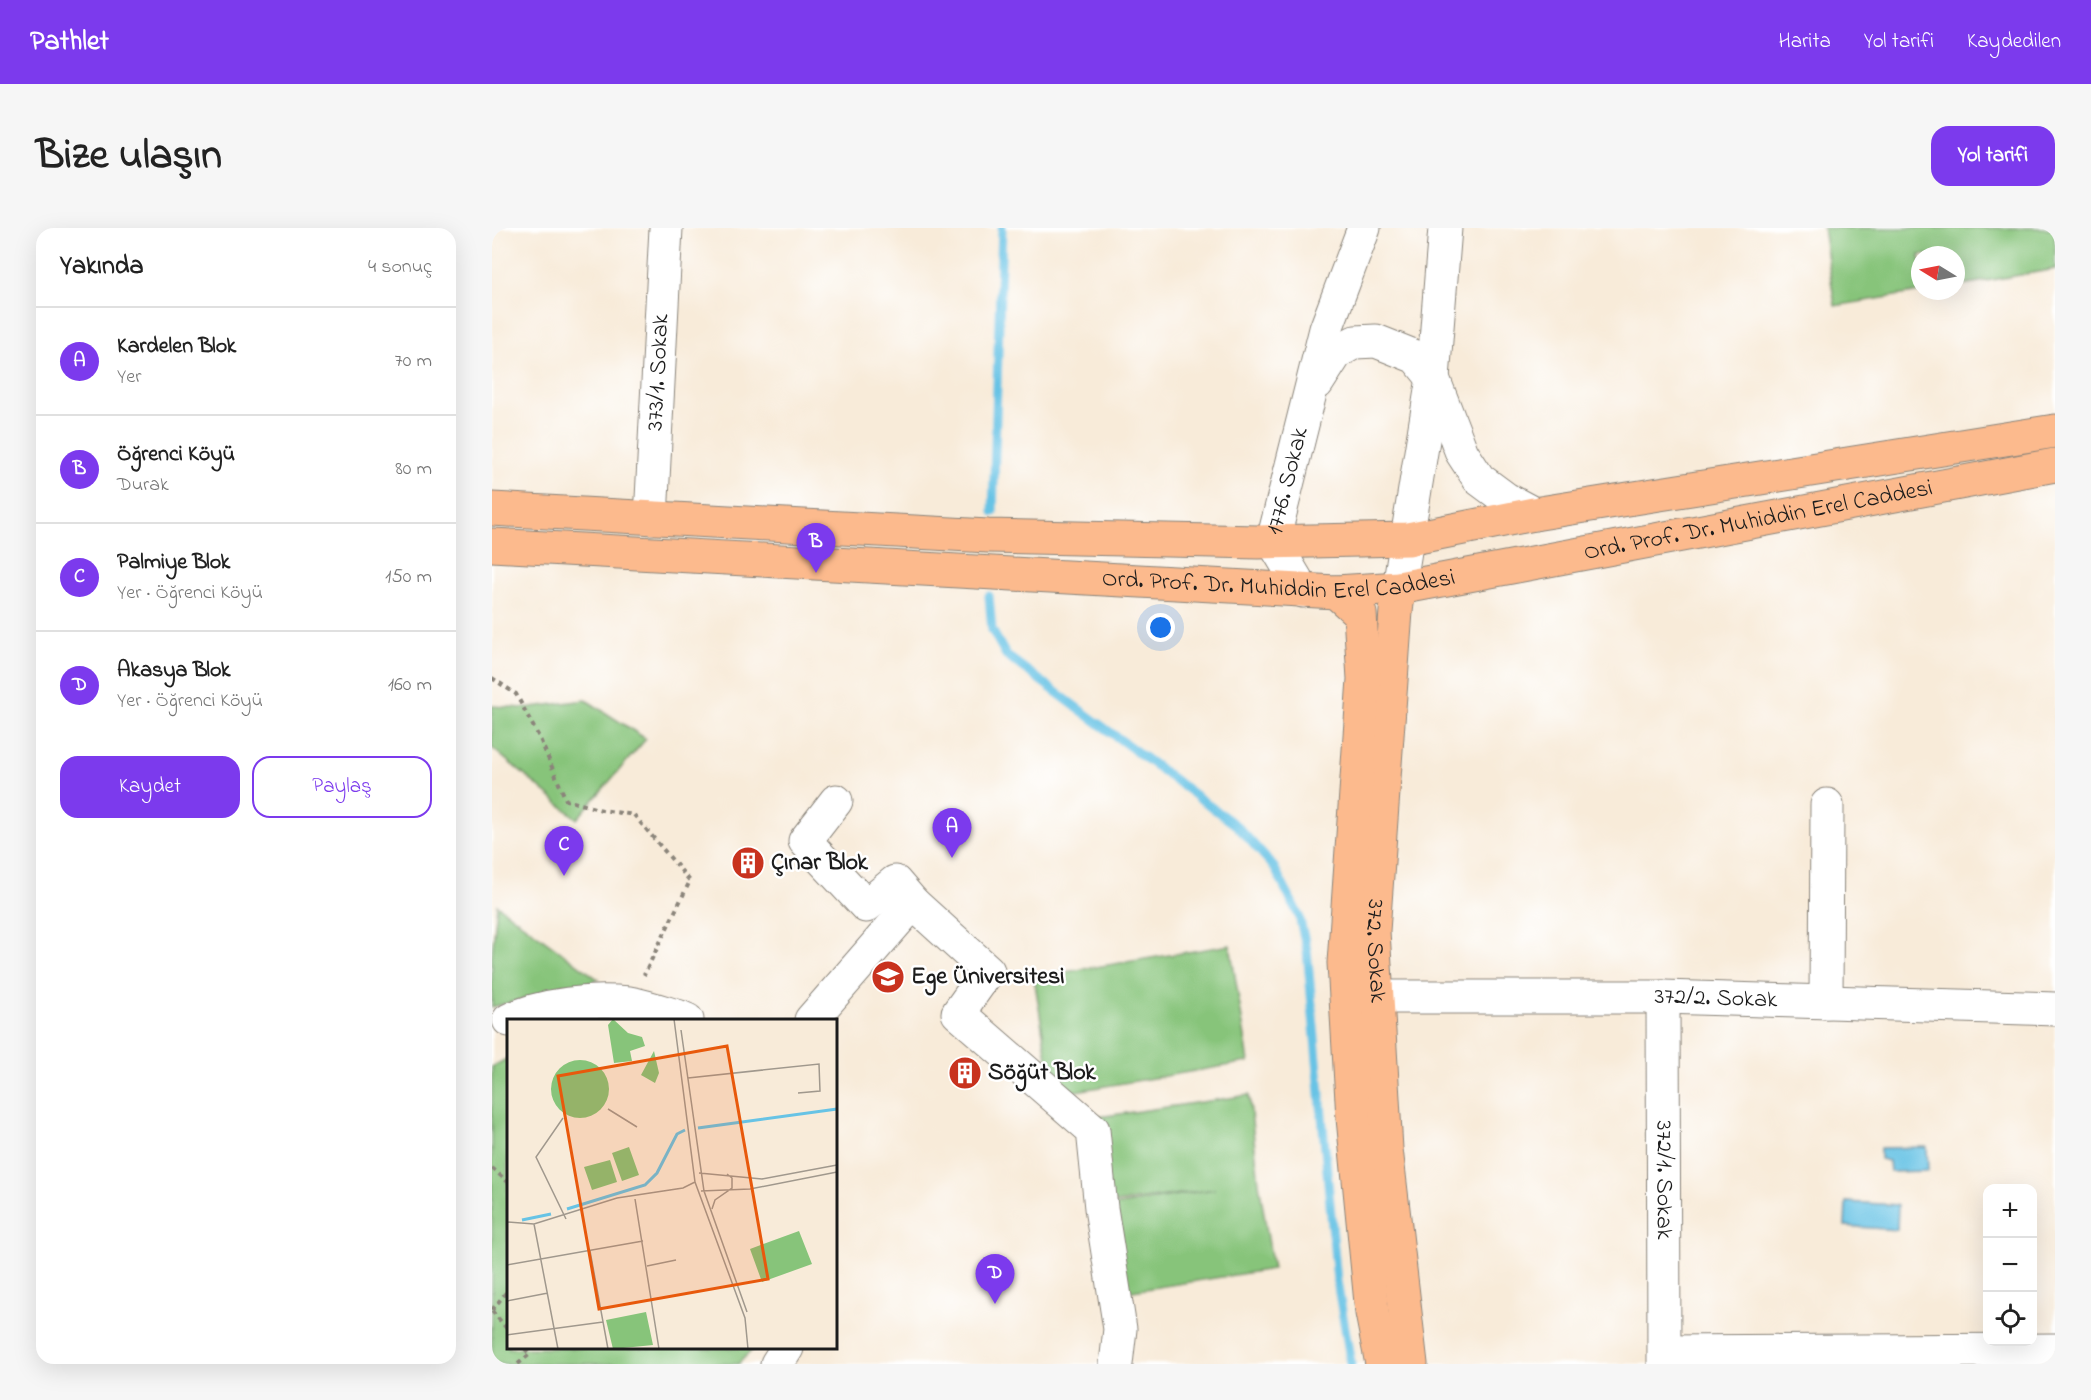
<!DOCTYPE html>
<html lang="tr">
<head>
<meta charset="utf-8">
<style>
  body { margin:0; font-family:"Indie Flower",sans-serif; background:#f6f6f6; color:#222 }
  .controls { position:absolute; right:18px; bottom:18px; display:grid; overflow:hidden; border-radius:12px; box-shadow:0 6px 24px #0002 }
  .controls button { width:54px; height:54px; display:grid; place-items:center; padding:0; border:0; border-bottom:2px solid #e0e0e0; background:#fff; color:#222; font:30px sans-serif }
  .compass { position:absolute; left:1419px; top:18px; width:54px; height:54px; border-radius:50%; background:#fff; box-shadow:0 6px 24px #0002; rotate:280deg }
  .you { position:absolute; left:669px; top:400px; width:21px; height:21px; margin:-15px; border:4px solid #fff; border-radius:50%; background:#1a73e8; box-shadow:0 0 0 9px #1a73e833 }
  .badge { display:grid; place-items:center; width:39px; height:39px; border-radius:50%; background:#7c3aed; color:#fff; font-size:20px; font-weight:700 }
  .pin { position:absolute; translate:-50% -50px; filter:drop-shadow(0 2px 3px #0008) }
  .pin::after { content:''; position:absolute; top:32px; width:21px; height:18px; background:inherit; clip-path:polygon(0 0,100% 0,50% 100%) }
  .list { margin:0; padding:0; list-style:none }
  h2 { display:flex; justify-content:space-between; align-items:center; height:78px; margin:0; padding:0 24px; font-size:26px }
  h2 small { font-size:20px; font-weight:400; color:#767676 }
  .list li { display:grid; grid-template-columns:39px 1fr auto; gap:18px; align-items:center; box-sizing:border-box; height:108px; padding:0 24px; border-top:2px solid #e0e0e0 }
  .list b { display:block; font-size:22px; white-space:nowrap }
  .list p { margin:0; font-size:20px; white-space:nowrap; color:#767676 }
  .list em { font-size:20px; font-style:normal; color:#767676 }
  .actions { display:flex; gap:12px; padding:18px 24px }
  .actions a { flex:1; padding:14px 0; border:2px solid #7c3aed; border-radius:18px; text-align:center; font-size:21px; color:#7c3aed }
  .actions .main { background:#7c3aed; color:#fff }
  .icon { flex:none; width:33px; height:33px; fill:none; stroke:currentColor; stroke-width:2; stroke-linecap:round; stroke-linejoin:round }
  .map { position:relative; flex:none; width:1563px; height:1136px; overflow:hidden; border-radius:18px }
  header { display:flex; align-items:center; gap:36px; box-sizing:border-box; height:84px; padding:0 30px; background:#7c3aed; color:#fff }
  header strong { font-size:28px }
  nav { display:flex; gap:33px; margin-inline-start:auto; font-size:21px }
  .intro { display:flex; align-items:center; justify-content:space-between; box-sizing:border-box; height:144px; padding:0 36px }
  h1 { margin:0; font-size:42px }
  .button { padding:15px 27px; border-radius:18px; background:#7c3aed; color:#fff; font-size:21px; font-weight:700 }
  main { display:flex; gap:36px; padding:0 36px }
  aside { flex:1; background:#fff; border-radius:18px; box-shadow:0 6px 24px #0002 }
  .map>svg:first-child { display:block }
  .green { fill:#87c47a; stroke:#52704b; stroke-width:1.5 }
  .water { fill:#67c3e5; stroke:#427080; stroke-width:1.5 }
  .lines { fill:none; stroke-linecap:round; stroke-linejoin:round }
  .stream { stroke:#67c3e5; stroke-width:9 }
  .minor-casing { stroke:#8a847a; stroke-width:35 }
  .major-casing { stroke:#8a847a; stroke-width:35 }
  .path { stroke:#8a847a; stroke-width:4; stroke-dasharray:4.5 4.5; stroke-linecap:butt }
  .minor { stroke:#fff; stroke-width:33 }
  .major { stroke:#fcba8d; stroke-width:33 }
  .labels { text-anchor:middle; dominant-baseline:central; stroke-width:5; stroke-linejoin:round; paint-order:stroke }
  .street-label { font-size:24px; fill:#1c1c1c; stroke:#fff }
  .poi-label { font-size:24px; font-weight:bold; fill:#1c1c1c; stroke:#fff; text-anchor:start }
  .inset-river { fill:none; stroke:#67c3e5; stroke-width:3 }
  .inset-road { fill:none; stroke:#a0988d; stroke-width:1.5 }
  .view { fill:#e8590c; fill-opacity:0.15; stroke:#e8590c; stroke-width:3 }
  .inset-edge { fill:none; stroke:#1c1c1c; stroke-width:3 }
</style>
</head>
<body>
<header>
<strong>Pathlet</strong>
<nav><a>Harita</a><a>Yol tarifi</a><a>Kaydedilen</a></nav>
</header>
<div class="intro"><h1>Bize ulaşın</h1><a class="button">Yol tarifi</a></div>
<main>
<aside>
<h2>Yakında<small>4 sonuç</small></h2>
<ul class="list">
<li><span class="badge">A</span><div><b>Kardelen Blok</b><p>Yer</p></div><em>70 m</em></li>
<li><span class="badge">B</span><div><b>Öğrenci Köyü</b><p>Durak</p></div><em>80 m</em></li>
<li><span class="badge">C</span><div><b>Palmiye Blok</b><p>Yer · Öğrenci Köyü</p></div><em>150 m</em></li>
<li><span class="badge">D</span><div><b>Akasya Blok</b><p>Yer · Öğrenci Köyü</p></div><em>160 m</em></li>
</ul>
<div class="actions"><a class="main">Kaydet</a><a>Paylaş</a></div>
</aside>
<div class="map">
<svg width="1563" height="1136" viewBox="0 0 1563 1136">
  <rect width="100%" height="100%" fill="#fff"/>
  <filter id="ink" filterUnits="userSpaceOnUse"><feTurbulence type="fractalNoise" baseFrequency=".0167" numOctaves="2"/><feDisplacementMap in="SourceGraphic" scale="12" xChannelSelector="R" yChannelSelector="G"/><feConvolveMatrix kernelMatrix="1 2 1 2 8 2 1 2 1" color-interpolation-filters="sRGB"/></filter>
  <filter id="wash" filterUnits="userSpaceOnUse"><feTurbulence type="fractalNoise" baseFrequency=".008" numOctaves="4" result="noise"/><feDisplacementMap in="SourceGraphic" scale="24" xChannelSelector="R" yChannelSelector="G"/><feGaussianBlur stdDeviation="1.35" result="paint"/><feColorMatrix in="noise" values="0 0 0 0 0 0 0 0 0 0 0 0 0 0 0 0 0 1.4 0 .05"/><feComposite in="paint" operator="in"/></filter>
  <g filter="url(#wash)">
    <rect width="100%" height="100%" fill="#f8ebd9"/>
    <!-- green -->
    <g class="green">
      <path d="M1331,0H1563V41L1464,58V27H1428V63H1434L1343,78Z"/>
      <path d="M94,472L154,511L85,591L0,520V478L32,480Z"/>
      <path d="M5,677L107,752L0,779V728Z"/>
      <path d="M738,717L757,834L561,867L542,749Z"/>
      <path d="M16,830V1120H262L246,1136H0V839Z"/>
      <path d="M757,867L767,955L781,1041L622,1066L609,980L723,961L617,976L607,889Z"/>
    </g>
    <!-- water -->
    <g class="water">
      <path d="M1435,919L1436,943L1398,944L1397,933L1388,931V920Z"/>
      <path d="M1354,974L1406,977L1405,1002L1353,998Z"/>
    </g>
    <g class="lines">
      <!-- stream -->
      <g class="stream">
        <path d="M501,284L510,0"/>
        <path d="M497,368L500,402L514,427L745,598L782,639L807,688L815,722L845,1053L859,1136"/>
      </g>
    </g>
  </g>
  <g filter="url(#ink)">
    <g class="lines">
      <defs>
        <g id="minor">
          <path d="M825,155L845,124L863,114L884,113L924,129L941,150L970,225L987,251L1014,271L1042,286"/>
          <path id="s1" d="M159,290L174,0"/>
          <path d="M907,360L941,150L953,0"/>
          <path id="s2" d="M811,363L781,313L834,101L872,0"/>
          <path d="M344,573L313,613L374,678L403,654L421,675L496,743L466,785L601,902L609,980L628,1101L624,1136"/>
          <path id="s3" d="M885,769H1171L1563,781"/>
          <path id="s4" d="M1171,769L1172,1136"/>
          <path d="M1334,774L1335,577"/>
          <path d="M17,792C50,776 101,771 137,775C154,778 171,784 188,789L195,792"/>
          <path d="M319,792L421,675"/>
          <path d="M1173,1124L1563,1122"/>
          <path d="M285,1136L295,1120"/>
        </g>
        <g id="major">
          <path d="M0,281L496,308L766,314L916,311L1042,286L1563,203"/>
          <path id="s5" d="M0,317L844,364L907,360L1563,237"/>
          <path id="s6" d="M907,360L904,383L881,703L894,921L919,1136"/>
          <path d="M844,364L868,386L872,451L852,735L861,890L880,1085L890,1136"/>
        </g>
      </defs>
      <!-- minor casing -->
      <use href="#minor" class="minor-casing"/>
      <!-- major casing -->
      <use href="#major" class="major-casing"/>
      <!-- path -->
      <g class="path">
        <path d="M0,450L24,466L48,511L74,572L110,582L142,587L198,653L152,747"/>
        <path d="M0,940L16,954"/>
        <path d="M0,1082L16,1062"/>
        <path d="M0,1083L16,1102"/>
        <path d="M26,1136L38,1126L32,1120"/>
      </g>
      <!-- minor -->
      <use href="#minor" class="minor"/>
      <!-- major -->
      <use href="#major" class="major"/>
    </g>
  </g>
  <!-- icons -->
  <defs>
    <symbol id="building-disc" viewBox="-11 -11 22 22"><circle r="9.5" fill="#c8321e" stroke="#fff"/><path d="M-4-6H4V6H1V3H-1V6H-4ZM-2.5-4.3h1.7v1.8h-1.7ZM.8-4.3h1.7v1.8H.8ZM-2.5-1h1.7V.8h-1.7ZM.8-1h1.7V.8H.8Z" fill="#fff"/></symbol>
    <symbol id="university-disc" viewBox="-11 -11 22 22"><circle r="9.5" fill="#c8321e" stroke="#fff"/><path d="M0-5L7-2L0 1L-7-2ZM-4 1L0 2.5L4 1V4Q0 6-4 4Z" fill="#fff"/></symbol>
  </defs>
  <g fill-rule="evenodd">
    <use href="#building-disc" x="237" y="616" width="38" height="38"/>
    <use href="#university-disc" x="377" y="730" width="38" height="38"/>
    <use href="#building-disc" x="454" y="826" width="38" height="38"/>
  </g>
  <g class="labels">
    <!-- street labels -->
    <g class="street-label">
      <text stroke="none"><textPath href="#s1" startOffset="146">373/1. Sokak</textPath></text>
      <text stroke="none"><textPath href="#s2" startOffset="120">1776. Sokak</textPath></text>
      <text stroke="none"><textPath href="#s5" startOffset="1274">Ord. Prof. Dr. Muhiddin Erel Caddesi</textPath></text>
      <text stroke="none"><textPath href="#s5" startOffset="788">Ord. Prof. Dr. Muhiddin Erel Caddesi</textPath></text>
      <text stroke="none"><textPath href="#s6" startOffset="364">372. Sokak</textPath></text>
      <text stroke="none"><textPath href="#s3" startOffset="339">372/2. Sokak</textPath></text>
      <text stroke="none"><textPath href="#s4" startOffset="183">372/1. Sokak</textPath></text>
    </g>
    <!-- poi labels -->
    <g class="poi-label">
      <text x="279" y="635">Çınar Blok</text>
      <text x="419" y="749">Ege Üniversitesi</text>
      <text x="496" y="845">Söğüt Blok</text>
    </g>
  </g>
  <!-- overview -->
  <g transform="translate(15 791)">
    <rect width="330" height="330" fill="#f8ebd9"/>
    <path d="M106,0L121,14L135,18L138,27L123,32L125,42L107,44L101,6ZM147,32L152,54L148,64L134,56ZM44 70a29 29 0 1 1 58 0a29 29 0 1 1-58 0ZM122,128L132,156L115,162L105,134ZM103,141L110,163L85,171L77,148ZM292,212L305,245L255,263L243,230ZM139,293L146,326L106,330L99,301Z" fill="#87c47a"/>
    <path class="inset-river" d="M191,109L330,90M60,190L138,166L150,154L170,115L178,111M15,201L44,195"/>
    <path class="inset-road" d="M167,0L188,163L238,299L241,330M174,11L197,172L240,293M181,59L312,45L313,72L291,74M101,90L130,108M56,99L29,138L59,200M192,154L255,160L330,146M194,172L243,170L330,153M128,180L152,330M205,190L208,181L225,169V159L220,155M0,203L27,205L110,179L176,169L188,163M27,205L51,330M83,232L101,330M0,246L136,222M140,247L169,241M0,282L41,274M0,316L96,303"/>
    <path class="view" d="M220,27L261,260L92,290L51,57Z"/>
    <rect width="330" height="330" class="inset-edge"/>
  </g>
</svg>
<div class="controls">
<button>+</button>
<button>−</button>
<button><svg class="icon" aria-label="locate" viewBox="0 0 24 24"><circle cx="12" cy="12" r="6"/><path d="M12 2v4M12 18v4M2 12h4M18 12h4"/></svg></button>
</div>
<svg class="compass" viewBox="-18 -18 36 36"><path d="M0-13l5 13h-10z" fill="#e53935"/><path d="M0 13l5-13h-10z" fill="#767676"/></svg>
<div class="you"></div>
<div class="pin badge" style="left:460px;top:630px">A</div>
<div class="pin badge" style="left:324px;top:345px">B</div>
<div class="pin badge" style="left:72px;top:648px">C</div>
<div class="pin badge" style="left:503px;top:1076px">D</div>
</div>
</main>
</body>
</html>
